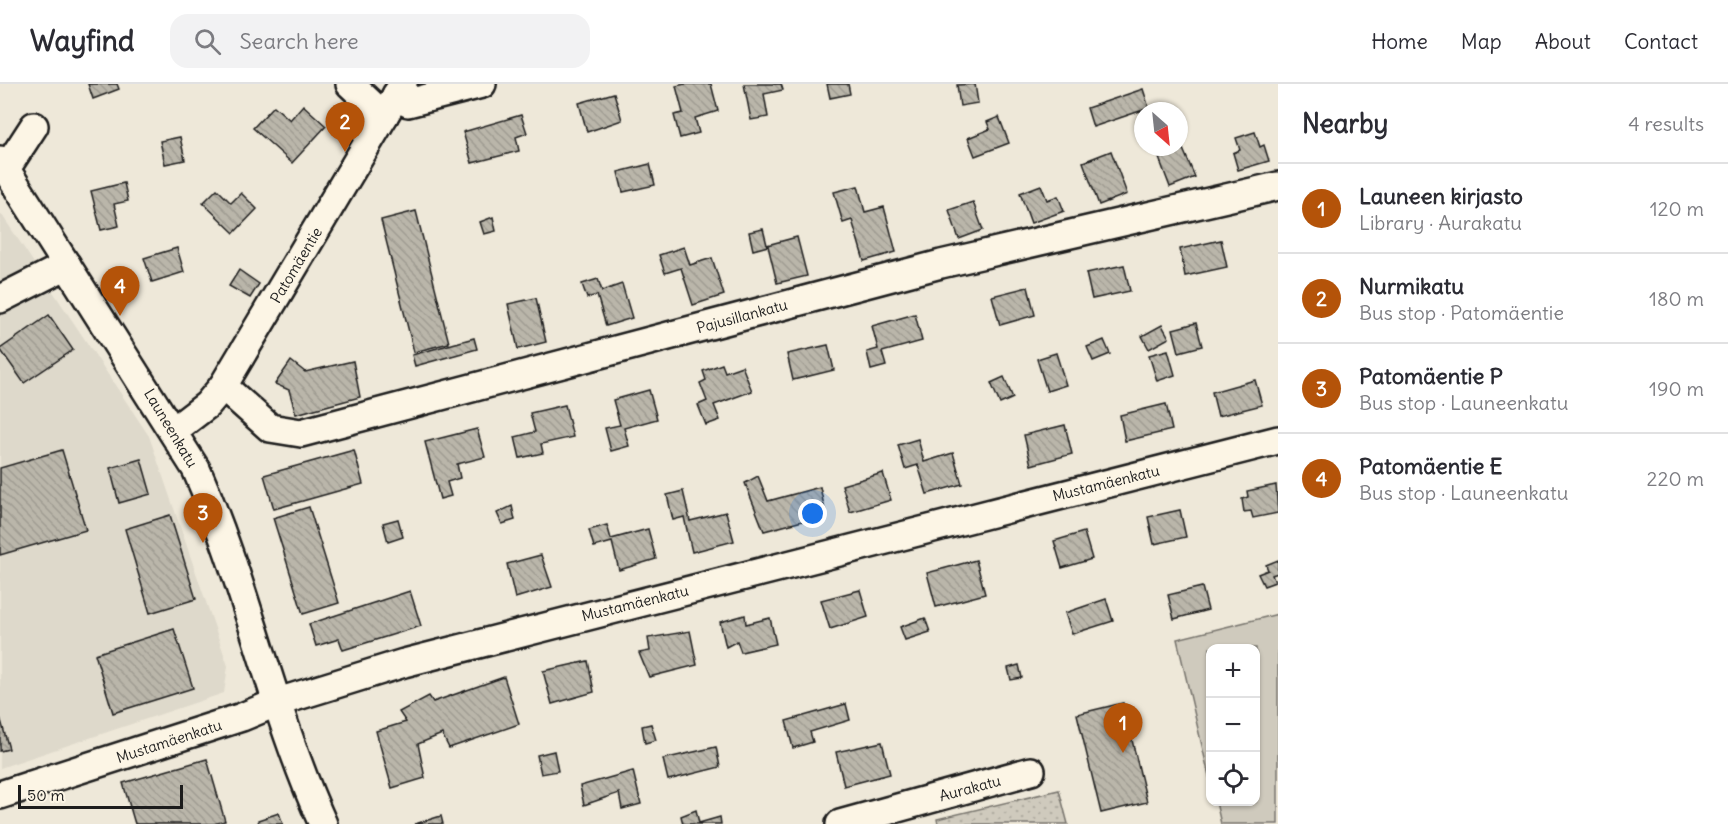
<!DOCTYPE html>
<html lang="en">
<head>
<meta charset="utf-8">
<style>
  body { margin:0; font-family:Delius,sans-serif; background:#f2f2f3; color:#2b2b33 }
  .controls { position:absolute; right:18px; bottom:18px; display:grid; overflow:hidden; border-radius:12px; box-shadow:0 2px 4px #0004 }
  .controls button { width:54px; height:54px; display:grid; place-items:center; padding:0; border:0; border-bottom:2px solid #e1e1e2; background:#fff; color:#2b2b33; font:30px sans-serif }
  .compass { position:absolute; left:1134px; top:18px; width:54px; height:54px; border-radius:50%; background:#fff; box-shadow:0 2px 4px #0004; rotate:153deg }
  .scale { position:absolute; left:18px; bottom:15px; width:165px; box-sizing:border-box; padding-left:6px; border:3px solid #1c1c1c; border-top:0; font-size:16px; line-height:21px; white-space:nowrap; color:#1c1c1c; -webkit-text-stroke:4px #fcf5e5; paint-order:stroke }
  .you { position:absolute; left:813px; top:430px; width:21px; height:21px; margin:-15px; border:4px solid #fff; border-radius:50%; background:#1a73e8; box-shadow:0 0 0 9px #1a73e833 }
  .badge { display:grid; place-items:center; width:39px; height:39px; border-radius:50%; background:#b45309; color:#fff; font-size:20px; font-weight:700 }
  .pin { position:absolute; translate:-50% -50px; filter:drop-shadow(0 2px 3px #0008) }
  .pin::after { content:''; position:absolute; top:32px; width:21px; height:18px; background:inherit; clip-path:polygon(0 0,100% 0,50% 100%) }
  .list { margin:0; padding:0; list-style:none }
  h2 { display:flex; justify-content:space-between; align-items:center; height:78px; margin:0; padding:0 24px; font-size:26px }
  h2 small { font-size:20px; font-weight:400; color:#7c7c81 }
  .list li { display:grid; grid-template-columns:39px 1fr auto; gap:18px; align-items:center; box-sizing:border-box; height:90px; padding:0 24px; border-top:2px solid #e1e1e2 }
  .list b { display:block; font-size:22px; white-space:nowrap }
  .list p { margin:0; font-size:20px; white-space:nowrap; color:#7c7c81 }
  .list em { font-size:20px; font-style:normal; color:#7c7c81 }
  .icon { flex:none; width:33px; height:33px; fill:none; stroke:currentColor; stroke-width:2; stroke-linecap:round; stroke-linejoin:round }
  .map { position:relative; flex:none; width:1278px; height:740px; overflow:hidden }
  header { display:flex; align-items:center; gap:36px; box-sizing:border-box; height:84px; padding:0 30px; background:#fff; border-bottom:2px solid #e1e1e2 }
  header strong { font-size:28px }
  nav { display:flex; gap:33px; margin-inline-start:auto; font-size:21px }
  .search { width:420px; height:54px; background:#f2f2f3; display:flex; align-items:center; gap:15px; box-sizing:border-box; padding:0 21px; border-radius:18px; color:#7c7c81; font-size:22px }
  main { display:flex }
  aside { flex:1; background:#fff }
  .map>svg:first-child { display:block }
  .built { fill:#ded9cb }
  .park { fill:url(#park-dots); stroke:#76736c; stroke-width:1.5 }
  .pitch { fill:#cfcabd; stroke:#76736c; stroke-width:1.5 }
  .building { fill:url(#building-back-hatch); stroke:#1c1c1c; stroke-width:1.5 }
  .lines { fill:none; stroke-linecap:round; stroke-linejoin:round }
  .minor-casing { stroke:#1c1c1c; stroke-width:32 }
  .minor { stroke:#fcf5e5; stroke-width:27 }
  .labels { text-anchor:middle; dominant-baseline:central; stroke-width:6; stroke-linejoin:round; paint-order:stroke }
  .street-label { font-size:15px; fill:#1c1c1c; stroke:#fcf5e5 }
</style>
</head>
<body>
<header>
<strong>Wayfind</strong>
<div class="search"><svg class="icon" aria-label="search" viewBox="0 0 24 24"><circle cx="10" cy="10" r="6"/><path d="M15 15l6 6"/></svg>Search here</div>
<nav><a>Home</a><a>Map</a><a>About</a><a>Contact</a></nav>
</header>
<main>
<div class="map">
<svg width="1278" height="740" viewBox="0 0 1278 740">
  <defs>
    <pattern id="park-dots" width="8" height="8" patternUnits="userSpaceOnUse" patternTransform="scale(1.5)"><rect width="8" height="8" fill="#cfcabd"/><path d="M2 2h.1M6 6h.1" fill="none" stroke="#b1ada2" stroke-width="1.8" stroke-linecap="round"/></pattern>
    <pattern id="building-back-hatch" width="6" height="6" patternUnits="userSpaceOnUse" patternTransform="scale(1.5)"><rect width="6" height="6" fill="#bab6aa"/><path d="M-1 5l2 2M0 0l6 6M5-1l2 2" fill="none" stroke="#9f9c92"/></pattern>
  </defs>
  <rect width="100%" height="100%" fill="#eee8d9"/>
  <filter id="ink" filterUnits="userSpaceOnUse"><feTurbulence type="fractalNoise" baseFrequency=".0167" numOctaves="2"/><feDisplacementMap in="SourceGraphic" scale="12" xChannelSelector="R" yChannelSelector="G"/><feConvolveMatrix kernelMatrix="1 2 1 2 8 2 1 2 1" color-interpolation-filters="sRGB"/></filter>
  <g filter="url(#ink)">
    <!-- built -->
    <path class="built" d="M0,128L149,352L228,582L224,609L0,684Z"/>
    <!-- park -->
    <path class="park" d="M1059,706L1068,740H938L937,735Z"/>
    <!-- pitch -->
    <path class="pitch" d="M1278,530V740H1221L1216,718H1256V564H1210V696L1177,555Z"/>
    <!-- building -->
    <g class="building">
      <path d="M88,0H117L119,5L93,15Z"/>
      <path d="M685,0H711L718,27L695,34L699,49L680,54L674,31L683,29L676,2Z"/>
      <path d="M744,0H781L783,6L764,10L768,33L751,36Z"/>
      <path d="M827,0H848L850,10L830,14Z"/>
      <path d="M975,0L978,19L960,22L957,1Z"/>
      <path d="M1143,5L1149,24L1093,43L1087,24Z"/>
      <path d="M614,9L622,36L587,48L579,19Z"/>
      <path d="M303,21L326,42L292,79L253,44L274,22L290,36Z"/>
      <path d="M521,31L527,49L516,53L519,67L472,79L463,48Z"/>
      <path d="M999,33L1009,59L975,72L968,54L990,45L987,38Z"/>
      <path d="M1255,48L1260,63L1264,61L1269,77L1238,86L1233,69L1240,66L1236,54Z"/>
      <path d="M180,53L185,76L165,80L160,57Z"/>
      <path d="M1183,65L1195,93L1170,103L1159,74Z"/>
      <path d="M1111,67L1127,110L1099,121L1083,78Z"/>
      <path d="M650,80L655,101L623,108L618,88Z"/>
      <path d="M124,99L128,117L114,120L119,142L101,146L91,107Z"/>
      <path d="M1041,101L1047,116L1058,112L1064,127L1031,139L1020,109Z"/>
      <path d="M858,102L865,128L884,123L896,168L864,177L852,136L843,139L834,108Z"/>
      <path d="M217,105L231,119L241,109L257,125L234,149L203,119Z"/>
      <path d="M973,118L983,146L959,155L949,126Z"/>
      <path d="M416,127L449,259L414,268L381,136Z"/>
      <path d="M493,133L496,147L484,150L480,138Z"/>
      <path d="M763,145L767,161L797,153L807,192L777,199L768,162L753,166L749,148Z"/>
      <path d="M1221,156L1227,183L1185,192L1180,165Z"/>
      <path d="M684,163L690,181L712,174L724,211L693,221L681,184L665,189L659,171Z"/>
      <path d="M177,164L184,188L152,198L144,174Z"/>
      <path d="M1124,181L1130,207L1092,215L1086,189Z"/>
      <path d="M239,186L259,200L250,214L229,202Z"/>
      <path d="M598,195L602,207L622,200L632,234L606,242L597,211L587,214L582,200Z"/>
      <path d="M1028,203L1035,231L1000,241L992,212Z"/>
      <path d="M536,214L546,258L518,265L508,220Z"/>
      <path d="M915,230L922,257L882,268L886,282L871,286L867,268L878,265L872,242Z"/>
      <path d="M49,231L73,266L24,299L0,265Z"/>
      <path d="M1196,239L1202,262L1179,268L1173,245Z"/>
      <path d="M1162,241L1169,254L1149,265L1142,252Z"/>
      <path d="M474,254L477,265L415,282L412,271Z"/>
      <path d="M1104,256L1110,270L1093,277L1087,263Z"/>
      <path d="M828,261L834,286L793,296L787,270Z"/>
      <path d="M1168,266L1175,291L1157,297L1149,271Z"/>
      <path d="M1056,269L1066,301L1047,307L1037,275Z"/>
      <path d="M291,277L305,288L353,277L360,313L296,330L289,306L275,300Z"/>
      <path d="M722,280L725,288L742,282L752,307L714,321L720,336L706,341L698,321L707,317L700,299L706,296L703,287Z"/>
      <path d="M1004,293L1013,314L1000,320L991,299Z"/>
      <path d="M1255,296L1262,321L1218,332L1212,308Z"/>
      <path d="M649,306L657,335L624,344L629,362L611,367L605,344L620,341L613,316Z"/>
      <path d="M1166,320L1172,346L1125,357L1120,331Z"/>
      <path d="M565,321L573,353L541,360L543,369L520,374L515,353L535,348L530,329Z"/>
      <path d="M1065,341L1072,370L1031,381L1024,351Z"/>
      <path d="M477,345L485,373L457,380L460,394L447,398L451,412L440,415L425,358Z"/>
      <path d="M918,355L924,378L953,369L962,400L927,410L918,381L905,385L898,361Z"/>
      <path d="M62,366L86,446L0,471V384Z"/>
      <path d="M354,366L363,400L274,425L264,391Z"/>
      <path d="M141,375L151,410L119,419L110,384Z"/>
      <path d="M883,389L891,416L850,428L842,401Z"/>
      <path d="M758,392L768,417L820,403L826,431L764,447L745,399Z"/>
      <path d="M1276,401L1278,429L1253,434L1251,427L1244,428L1242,415L1248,413L1247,407Z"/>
      <path d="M683,407L690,437L726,428L734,457L692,468L684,433L673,436L667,411Z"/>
      <path d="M512,422L515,436L502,440L497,429Z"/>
      <path d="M309,423L339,519L303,530L273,434Z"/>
      <path d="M1180,426L1186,453L1154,460L1148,433Z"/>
      <path d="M170,431L196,515L150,529L125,445Z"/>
      <path d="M398,435L403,453L388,458L383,439Z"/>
      <path d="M607,441L611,455L648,445L656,475L619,486L612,458L594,463L589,446Z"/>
      <path d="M1084,448L1092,475L1062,484L1054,457Z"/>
      <path d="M541,471L552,503L515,514L507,480Z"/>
      <path d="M976,476L985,510L936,523L927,489Z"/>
      <path d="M1278,476V489L1272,491L1275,498L1264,502L1258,490L1268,486L1266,481Z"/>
      <path d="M1202,503L1208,526L1174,535L1168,511Z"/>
      <path d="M860,506L868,533L830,545L821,516Z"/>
      <path d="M410,507L421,542L343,566L339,555L316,562L309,540Z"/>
      <path d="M1106,515L1113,537L1072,550L1065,529Z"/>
      <path d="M745,531L746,540L770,534L776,560L741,568L737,557L726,563L720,538Z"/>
      <path d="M925,534L930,548L905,556L900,543Z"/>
      <path d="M174,545L193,604L113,629L95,570Z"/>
      <path d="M690,547L697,581L649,593L639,569L650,567L648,554Z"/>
      <path d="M588,577L594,608L552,620L543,587Z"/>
      <path d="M1019,581L1022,594L1011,596L1008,584Z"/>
      <path d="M504,593L519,640L449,664L442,650L418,660L425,694L392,704L376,647L406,638L399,628L429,612L433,618Z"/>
      <path d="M1123,619L1147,718L1101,729L1077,630Z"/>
      <path d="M846,620L850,636L810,648L813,658L793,664L786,637Z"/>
      <path d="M0,633L9,665L0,667Z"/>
      <path d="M651,640L656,656L645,659L642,642Z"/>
      <path d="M882,658L890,690L844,702L836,668Z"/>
      <path d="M716,663L720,683L668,696L663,675Z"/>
      <path d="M554,667L558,687L541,690L537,671Z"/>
      <path d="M207,675L225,737L214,740H135L123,699Z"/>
      <path d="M633,687L641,720L622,725L619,709L584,721L580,702Z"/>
      <path d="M696,726L699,739L720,733L721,740H683L681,732Z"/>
      <path d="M279,729L283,740H259L258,736Z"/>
      <path d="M441,732L443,740H415Z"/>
    </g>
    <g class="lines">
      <defs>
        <g id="minor">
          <path d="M350,0L384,32"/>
          <path d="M396,11L408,19L482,0"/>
          <path d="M0,76L196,385C247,500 271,625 323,740"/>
          <path d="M6,85L34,42"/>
          <path d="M0,215L67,181"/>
          <path d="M223,302L270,344L301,349L941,180L1278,102"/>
          <path d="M173,347L207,321L223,302L403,0"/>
          <path d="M0,711L242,633L278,618L404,579L1278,356"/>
          <path d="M840,740L1031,687"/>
        </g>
      </defs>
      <!-- minor casing -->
      <use href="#minor" class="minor-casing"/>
      <!-- minor -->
      <use href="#minor" class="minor"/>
    </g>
  </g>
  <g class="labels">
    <!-- street labels -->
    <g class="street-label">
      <text transform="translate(296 181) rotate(-59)">Patomäentie</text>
      <text transform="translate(742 232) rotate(-15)">Pajusillankatu</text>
      <text transform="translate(171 344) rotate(59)">Launeenkatu</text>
      <text transform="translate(1106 399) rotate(-14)">Mustamäenkatu</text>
      <text transform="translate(635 519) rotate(-14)">Mustamäenkatu</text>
      <text transform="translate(169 657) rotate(-18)">Mustamäenkatu</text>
      <text transform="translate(970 704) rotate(-15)">Aurakatu</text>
    </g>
  </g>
</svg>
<div class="controls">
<button>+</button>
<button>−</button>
<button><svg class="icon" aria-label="locate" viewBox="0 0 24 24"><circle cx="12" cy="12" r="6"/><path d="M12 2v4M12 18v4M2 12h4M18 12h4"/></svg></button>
</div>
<svg class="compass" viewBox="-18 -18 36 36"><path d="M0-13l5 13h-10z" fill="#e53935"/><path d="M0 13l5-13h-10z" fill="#7c7c81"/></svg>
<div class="scale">50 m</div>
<div class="you"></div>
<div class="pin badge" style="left:1123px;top:669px">1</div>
<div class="pin badge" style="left:345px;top:68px">2</div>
<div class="pin badge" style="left:203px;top:459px">3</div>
<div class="pin badge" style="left:120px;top:232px">4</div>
</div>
<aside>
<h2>Nearby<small>4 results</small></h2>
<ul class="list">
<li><span class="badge">1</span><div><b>Launeen kirjasto</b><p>Library · Aurakatu</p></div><em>120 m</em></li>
<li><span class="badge">2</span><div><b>Nurmikatu</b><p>Bus stop · Patomäentie</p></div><em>180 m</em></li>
<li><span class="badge">3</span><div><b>Patomäentie P</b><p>Bus stop · Launeenkatu</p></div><em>190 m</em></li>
<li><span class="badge">4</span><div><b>Patomäentie E</b><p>Bus stop · Launeenkatu</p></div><em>220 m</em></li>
</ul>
</aside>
</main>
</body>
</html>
